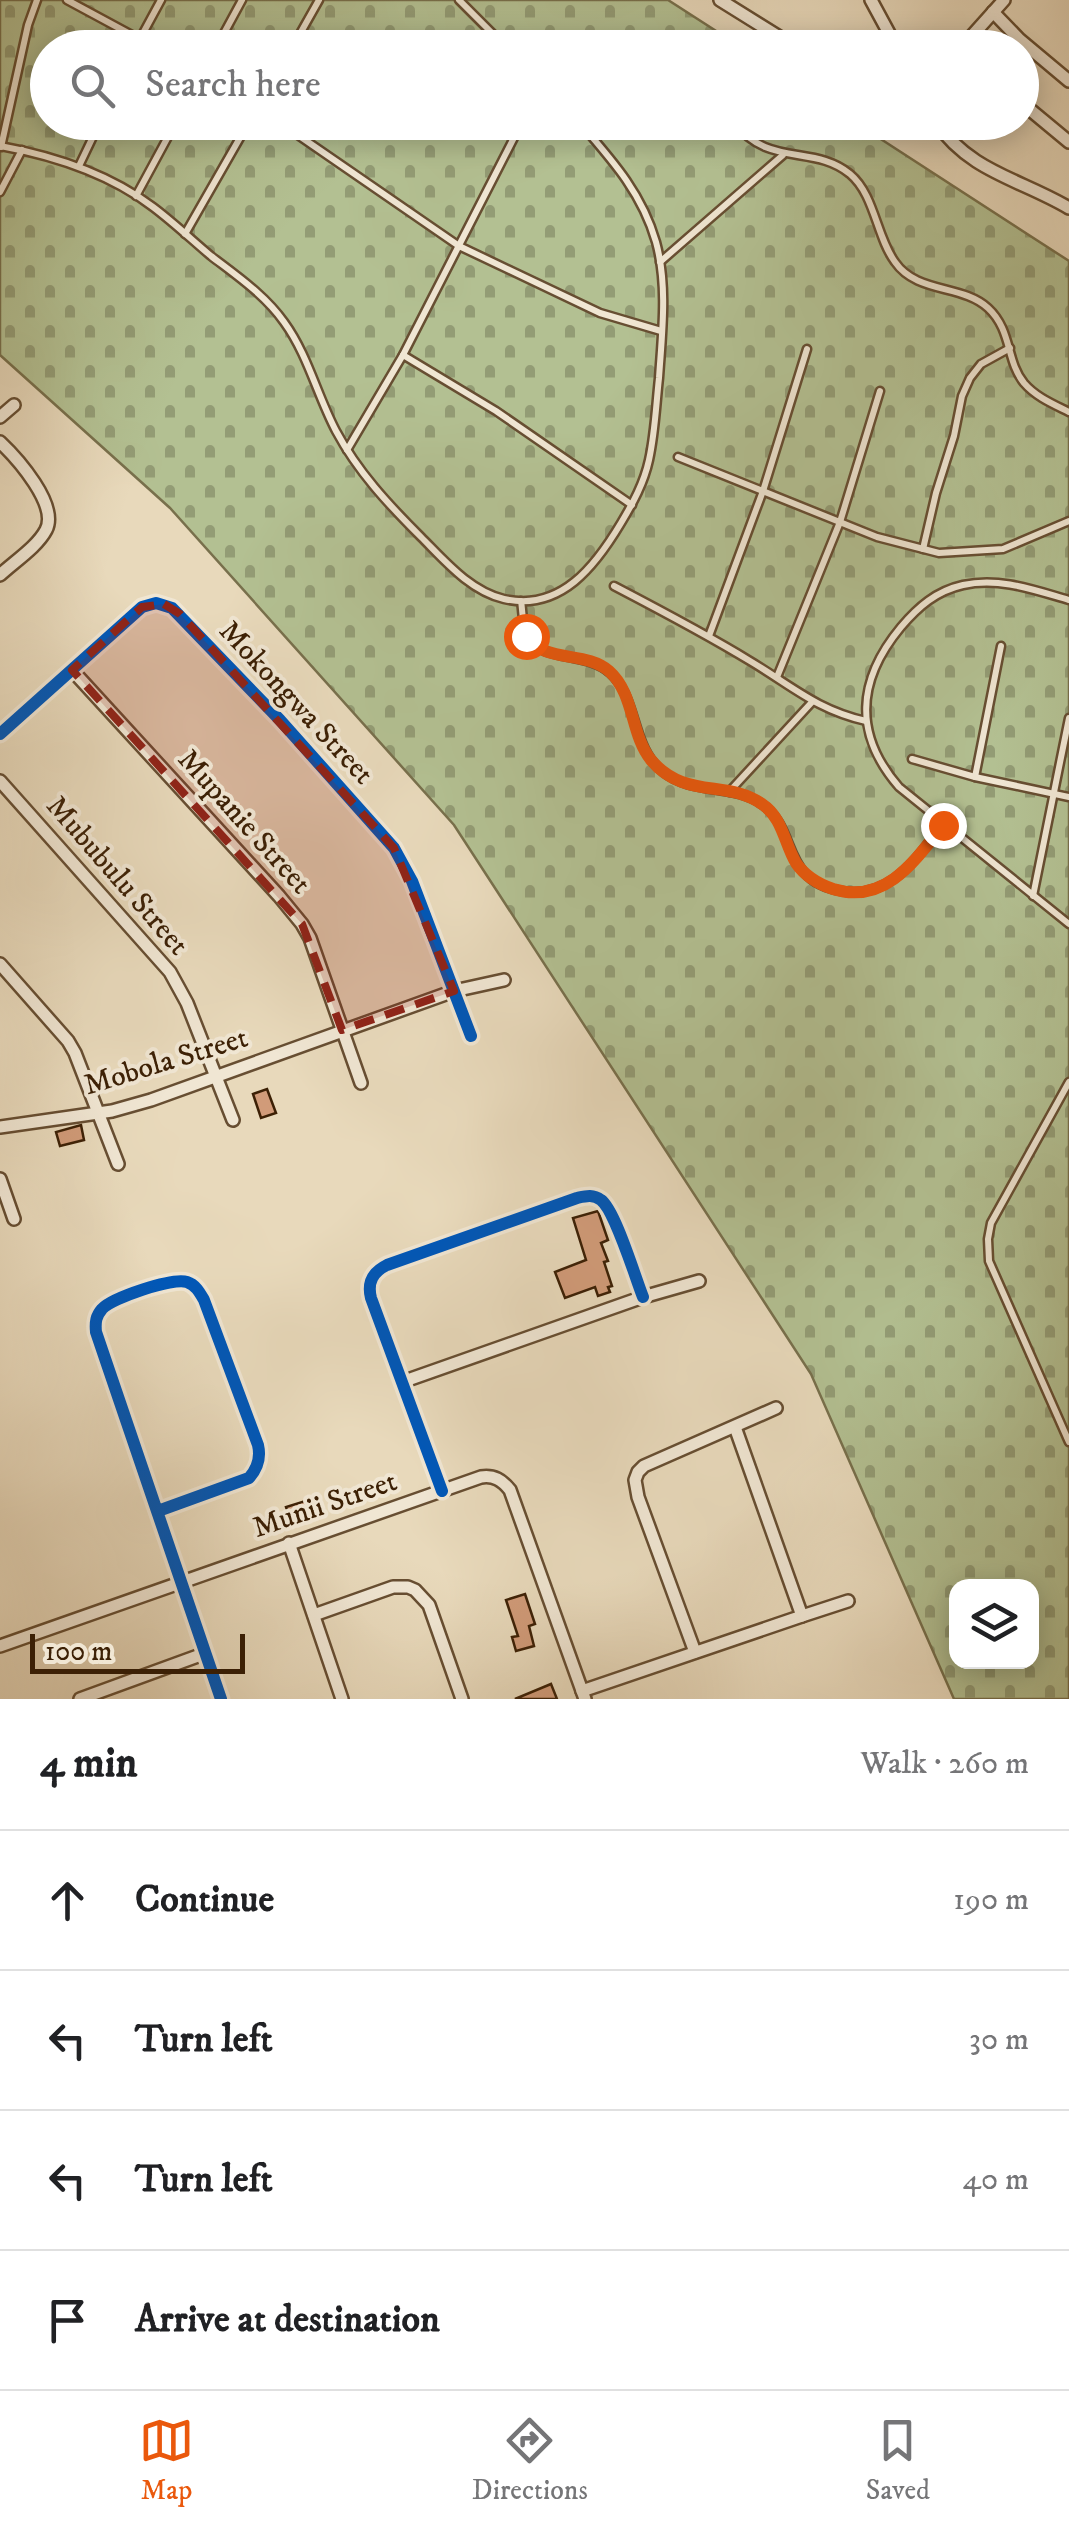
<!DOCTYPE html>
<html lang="en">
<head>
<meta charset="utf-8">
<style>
  body { margin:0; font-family:"IM FELL DW Pica",serif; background:#f6f6f6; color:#202124 }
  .controls { position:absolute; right:30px; bottom:30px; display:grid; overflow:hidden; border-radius:20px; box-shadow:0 5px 25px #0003 }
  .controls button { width:90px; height:90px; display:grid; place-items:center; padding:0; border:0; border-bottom:2px solid #e0e0e0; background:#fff; color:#202124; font:50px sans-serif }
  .scale { position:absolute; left:30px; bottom:25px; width:215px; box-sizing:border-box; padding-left:10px; border:5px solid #3c2005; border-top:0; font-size:28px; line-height:35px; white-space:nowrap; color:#3c2005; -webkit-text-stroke:8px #f0e6d3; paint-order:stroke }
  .stop { position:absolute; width:30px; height:30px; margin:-22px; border:8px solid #ea580c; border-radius:50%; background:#fff }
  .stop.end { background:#ea580c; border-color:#fff; box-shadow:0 2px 10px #0008 }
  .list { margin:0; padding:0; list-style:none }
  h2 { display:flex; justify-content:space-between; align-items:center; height:130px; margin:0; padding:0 40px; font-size:42px }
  h2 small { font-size:32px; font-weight:400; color:#757577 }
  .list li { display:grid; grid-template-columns:65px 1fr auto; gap:30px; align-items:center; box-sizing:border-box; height:140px; padding:0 40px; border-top:2px solid #e0e0e0 }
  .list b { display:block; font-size:38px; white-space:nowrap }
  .list em { font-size:32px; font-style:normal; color:#757577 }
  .icon { flex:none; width:55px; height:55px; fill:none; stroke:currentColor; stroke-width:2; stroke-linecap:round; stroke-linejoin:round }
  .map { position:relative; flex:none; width:1069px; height:1699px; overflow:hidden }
  .search { position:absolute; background:#fff; box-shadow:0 5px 25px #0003; left:30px; right:30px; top:30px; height:110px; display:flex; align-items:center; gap:25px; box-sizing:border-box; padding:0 35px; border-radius:55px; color:#757577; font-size:38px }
  .sheet { height:690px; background:#fff }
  nav { display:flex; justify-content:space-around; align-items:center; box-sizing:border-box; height:140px; border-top:2px solid #e0e0e0; background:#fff; font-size:28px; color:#757577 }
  nav a { display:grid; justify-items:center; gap:5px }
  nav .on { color:#ea580c }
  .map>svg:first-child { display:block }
  .cemetery { fill:url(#cemetery-stones); stroke:#78704c; stroke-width:2.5; fill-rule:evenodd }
  .building { fill:#d19b79; stroke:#3c2005; stroke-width:2.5 }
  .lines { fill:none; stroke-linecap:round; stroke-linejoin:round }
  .lane-casing { stroke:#674e32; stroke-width:11 }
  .street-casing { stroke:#674e32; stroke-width:16 }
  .lane { stroke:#f0e6d3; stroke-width:6 }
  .street { stroke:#f0e6d3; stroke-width:11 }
  .cycleway-casing { stroke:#f0e6d3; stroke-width:19 }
  .cycleway { stroke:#0057b8; stroke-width:12 }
  .route { stroke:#ea580c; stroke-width:12 }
  .marked { fill:#8f2418; fill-opacity:0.2; stroke:#8f2418; stroke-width:8; stroke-dasharray:20 12; stroke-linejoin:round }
  .labels { text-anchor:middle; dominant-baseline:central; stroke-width:8; stroke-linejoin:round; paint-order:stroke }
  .street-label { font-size:30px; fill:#3c2005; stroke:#f0e6d3 }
</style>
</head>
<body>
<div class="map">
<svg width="1069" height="1699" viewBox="0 0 1069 1699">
  <defs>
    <pattern id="cemetery-stones" width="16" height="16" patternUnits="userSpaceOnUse" patternTransform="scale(2.5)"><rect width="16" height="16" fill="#b3c092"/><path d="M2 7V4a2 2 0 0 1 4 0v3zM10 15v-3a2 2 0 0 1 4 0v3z" fill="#939c75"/></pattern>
  </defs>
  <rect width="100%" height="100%" fill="#e8d9bb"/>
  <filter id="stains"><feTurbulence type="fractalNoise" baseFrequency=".002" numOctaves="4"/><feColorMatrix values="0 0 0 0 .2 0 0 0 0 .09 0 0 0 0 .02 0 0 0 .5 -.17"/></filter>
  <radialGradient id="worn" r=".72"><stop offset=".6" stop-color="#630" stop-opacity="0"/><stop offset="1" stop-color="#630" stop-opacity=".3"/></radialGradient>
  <!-- cemetery -->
  <path class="cemetery" d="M0,0H668L741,47L48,48V122L856,123L1069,261V1699H954L811,1374L454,825L170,508L0,355ZM956,1586H1032V1662H956Z"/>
  <!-- building -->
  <g class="building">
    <path d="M267,1089L276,1113L261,1118L253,1094Z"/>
    <path d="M81,1125L84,1140L60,1146L56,1132Z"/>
    <path d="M598,1211L608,1240L601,1243L608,1261L604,1262L612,1286L608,1287L610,1292L598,1296L595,1287L565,1298L555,1272L586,1260L573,1218Z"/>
    <path d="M315,1498L320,1513L291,1522L286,1507Z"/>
    <path d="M525,1594L535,1624L529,1626L534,1646L516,1651L512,1637L518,1636L506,1600Z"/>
    <path d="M551,1684L557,1699H515Z"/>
  </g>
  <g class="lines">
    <defs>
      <g id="lane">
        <path d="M67,0L156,48"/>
        <path d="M459,0L507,48"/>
        <path d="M135,48L161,0"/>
        <path d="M216,48L242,0"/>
        <path d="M292,48L319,0"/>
        <path d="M279,122L459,246L600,313L661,331"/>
        <path d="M734,122C768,168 814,144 850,174C875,195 876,236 895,262C917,294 962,284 988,308C1012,330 1006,361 1024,383C1036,397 1053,404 1069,412"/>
        <path d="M0,146C55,156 108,173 153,207C173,222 192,240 211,256C237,276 265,295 284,322C308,355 317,395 336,431C358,472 388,504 421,537C445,561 470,591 504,599C561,612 596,565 621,523C633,503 644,483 649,460C655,433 656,405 659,378C662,333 668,286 656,242C642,193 612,160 579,122"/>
        <path d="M1,147L28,25L37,0"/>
        <path d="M79,166L100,122"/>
        <path d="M0,192L22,150"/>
        <path d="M136,196L176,122"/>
        <path d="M185,234L249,122"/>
        <path d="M660,262L783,155"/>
        <path d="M403,355L496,411L632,505"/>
        <path d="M347,450L403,355L522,122"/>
        <path d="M678,457L877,537L939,553L1003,549L1069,521"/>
        <path d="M923,549L936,493L954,436L962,396L970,378L981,364L1010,348"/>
        <path d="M614,586C660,610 706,634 750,661C792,686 817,710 866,721"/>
        <path d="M1069,600C1034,590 1000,577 963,585C936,591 918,607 901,627C857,680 853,734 899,787L1069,924"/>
        <path d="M521,601C523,613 522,628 528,638C542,662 588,652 610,673C639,699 631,747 663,772C693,796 734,783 763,805C799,831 781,881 841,891C890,900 916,858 943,825"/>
        <path d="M709,636L763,491L807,349"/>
        <path d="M777,677L840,522L880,391"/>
        <path d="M912,759L975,777L1069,797"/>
        <path d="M975,777L1001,646"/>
        <path d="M729,792L812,702"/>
        <path d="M1033,896L1069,718"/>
        <path d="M1069,1082L991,1223L988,1239L989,1261L1069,1442"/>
      </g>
      <g id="street">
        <path d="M720,0L797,48"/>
        <path d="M871,0L897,48"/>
        <path d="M993,12L1020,40L1069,81"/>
        <path d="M961,48L1004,0"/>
        <path d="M1022,103L1069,142"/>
        <path d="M936,122C970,172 1020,179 1069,208"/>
        <path d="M0,417L14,405"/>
        <path d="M0,442C17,458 59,505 46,530C37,547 15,561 0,575"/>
        <path d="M72,670L279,896L302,924L310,938L361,1083"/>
        <path d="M0,734L142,607L156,603L172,608L280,720L394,848L412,881L471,1036"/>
        <path d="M0,781L170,972L187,1003L233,1120"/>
        <path d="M0,964L68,1041L75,1053L118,1164"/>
        <path d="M0,1127L112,1111L151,1100L454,991L504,980"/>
        <path d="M0,1179L14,1219"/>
        <path d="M402,1382L643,1297L699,1281"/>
        <path d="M442,1491L371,1298C367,1282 373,1272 387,1265L577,1198C586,1196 593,1194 601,1200C615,1210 635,1277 643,1297"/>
        <path d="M158,1511L249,1478C258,1468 261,1458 258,1445L204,1300C200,1293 196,1285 187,1282C173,1277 112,1298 102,1309C96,1316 95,1322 96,1332L221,1699"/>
        <path d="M289,1543L342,1699"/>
        <path d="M314,1615L393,1587H408L415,1590L429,1605L462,1699"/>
        <path d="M802,1616L848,1601"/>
        <path d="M0,1646L481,1477C494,1475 502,1480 510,1490L585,1699"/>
        <path d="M695,1652L638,1497L635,1480L638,1472L644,1466L776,1408"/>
        <path d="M582,1691L802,1616L735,1427"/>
        <path d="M80,1699L206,1653"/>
      </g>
    </defs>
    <!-- lane casing -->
    <use href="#lane" class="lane-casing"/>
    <!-- street casing -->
    <use href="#street" class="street-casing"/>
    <!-- lane -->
    <use href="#lane" class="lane"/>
    <!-- street -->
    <use href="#street" class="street"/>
    <defs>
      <g id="cycleway">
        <path d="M0,734L142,607L156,603L172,608L280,720L394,848L412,881L471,1036"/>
        <path d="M442,1491L371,1298C367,1282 373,1272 387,1265L577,1198C586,1196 593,1194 601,1200C615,1210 635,1277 643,1297"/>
        <path d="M158,1511L249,1478C258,1468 261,1458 258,1445L204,1300C200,1293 196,1285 187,1282C173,1277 112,1298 102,1309C96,1316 95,1322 96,1332L221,1699"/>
      </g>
    </defs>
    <!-- cycleway casing -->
    <use href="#cycleway" class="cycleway-casing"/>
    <!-- cycleway -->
    <use href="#cycleway" class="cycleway"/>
  </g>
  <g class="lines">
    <!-- route -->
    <path class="route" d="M526,636C545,664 585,650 609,671C635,694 630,734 651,760C685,800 727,779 762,804C783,818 784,843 796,863C805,876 818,884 833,889C885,905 915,861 943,825"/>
  </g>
  <!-- marked area -->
  <path class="marked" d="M164,604L180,614L394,848L454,991L342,1030L302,924L72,670L142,607Z"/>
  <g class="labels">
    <!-- street labels -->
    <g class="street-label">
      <text transform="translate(296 703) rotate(47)">Mokongwa Street</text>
      <text transform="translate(244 822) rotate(48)">Mupanie Street</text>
      <text transform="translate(117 876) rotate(49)">Mububulu Street</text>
      <text transform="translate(166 1062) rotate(-17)">Mobola Street</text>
      <text transform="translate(325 1505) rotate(-19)">Munii Street</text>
    </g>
  </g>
  <rect width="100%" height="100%" filter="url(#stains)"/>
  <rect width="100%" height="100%" fill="url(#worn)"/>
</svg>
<div class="controls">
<button><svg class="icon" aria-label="layers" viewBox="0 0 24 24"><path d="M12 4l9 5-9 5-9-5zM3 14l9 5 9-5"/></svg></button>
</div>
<div class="scale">100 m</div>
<div class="stop" style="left:526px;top:636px"></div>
<div class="stop end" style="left:943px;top:825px"></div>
<div class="search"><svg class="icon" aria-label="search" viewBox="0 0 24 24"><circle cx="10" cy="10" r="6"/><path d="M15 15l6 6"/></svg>Search here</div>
</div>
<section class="sheet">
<h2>4 min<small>Walk · 260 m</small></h2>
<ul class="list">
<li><svg class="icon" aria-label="ahead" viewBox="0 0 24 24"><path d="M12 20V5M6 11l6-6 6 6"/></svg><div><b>Continue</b></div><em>190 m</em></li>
<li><svg class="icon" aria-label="left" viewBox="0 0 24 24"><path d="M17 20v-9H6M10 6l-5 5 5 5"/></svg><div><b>Turn left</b></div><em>30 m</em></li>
<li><svg class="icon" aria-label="left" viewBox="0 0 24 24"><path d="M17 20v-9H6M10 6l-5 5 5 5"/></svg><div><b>Turn left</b></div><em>40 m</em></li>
<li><svg class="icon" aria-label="arrive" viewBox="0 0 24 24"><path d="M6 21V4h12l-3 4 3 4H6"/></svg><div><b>Arrive at destination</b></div></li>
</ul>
</section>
<nav>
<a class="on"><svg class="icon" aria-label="map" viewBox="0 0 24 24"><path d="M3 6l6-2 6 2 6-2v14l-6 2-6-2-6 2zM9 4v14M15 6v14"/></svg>Map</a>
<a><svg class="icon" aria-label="directions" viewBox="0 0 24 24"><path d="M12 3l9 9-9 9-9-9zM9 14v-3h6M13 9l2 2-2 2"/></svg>Directions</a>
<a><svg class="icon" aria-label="saved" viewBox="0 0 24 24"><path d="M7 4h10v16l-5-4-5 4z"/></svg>Saved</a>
</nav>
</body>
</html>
